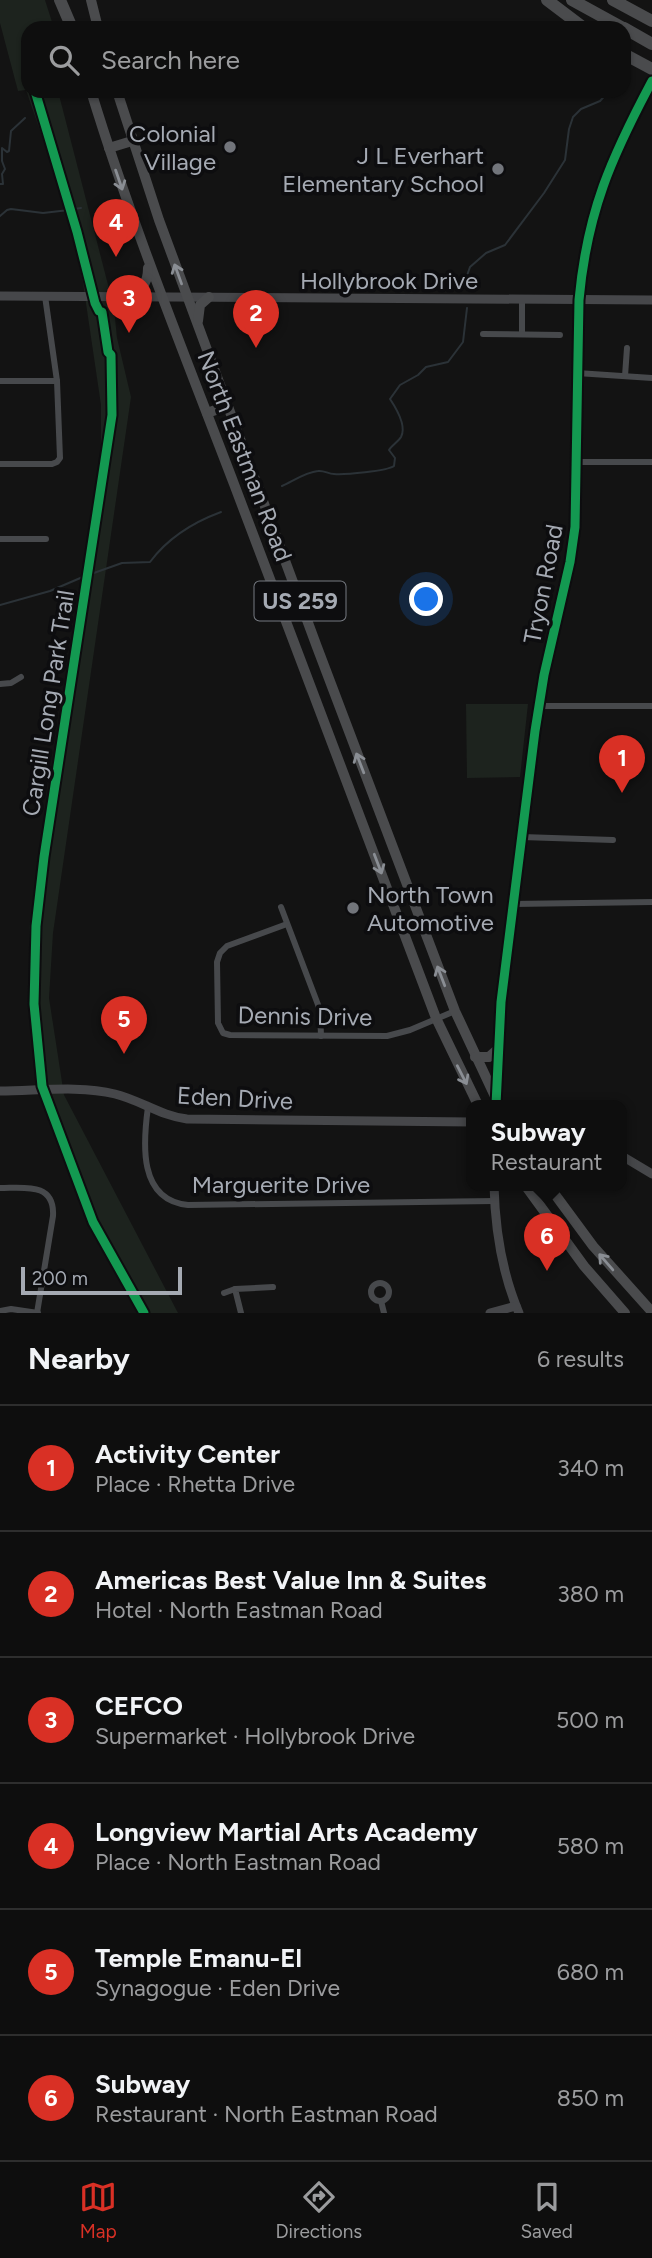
<!DOCTYPE html>
<html lang="en">
<head>
<meta charset="utf-8">
<style>
  body { margin:0; font-family:Figtree,sans-serif; background:#1c1c1c; color:#f1f3f6 }
  .scale { position:absolute; left:21px; bottom:18px; width:161px; box-sizing:border-box; padding-left:7px; border:4px solid #a5aab3; border-top:0; font-size:19px; line-height:24px; white-space:nowrap; color:#a5aab3; -webkit-text-stroke:5px #0d0d0f; paint-order:stroke }
  .you { position:absolute; left:427px; top:600px; width:24px; height:24px; margin:-18px; border:5px solid #fff; border-radius:50%; background:#1a73e8; box-shadow:0 0 0 10px #1a73e833 }
  .badge { display:grid; place-items:center; width:46px; height:46px; border-radius:50%; background:#d93025; color:#fff; font-size:23px; font-weight:700 }
  .pin { position:absolute; translate:-50% -58px; filter:drop-shadow(0 2px 4px #0008) }
  .pin::after { content:''; position:absolute; top:37px; width:24px; height:21px; background:inherit; clip-path:polygon(0 0,100% 0,50% 100%) }
  .popup { position:absolute; left:466px; top:1100px; width:161px; height:91px; box-sizing:border-box; display:grid; place-content:center; border-radius:14px; background:#0e0e0e; filter:drop-shadow(0 2px 5px #0005); font-size:23px; white-space:nowrap; color:#9b9c9e }
  .popup b { font-size:26px; color:#f1f3f6 }
  .popup::after { content:''; position:absolute; left:50%; top:100%; margin-left:-14px; border:14px solid transparent; border-top-color:#0e0e0e }
  .list { margin:0; padding:0; list-style:none }
  h2 { display:flex; justify-content:space-between; align-items:center; height:91px; margin:0; padding:0 28px; font-size:30px }
  h2 small { font-size:23px; font-weight:400; color:#9b9c9e }
  .list li { display:grid; grid-template-columns:46px 1fr auto; gap:21px; align-items:center; box-sizing:border-box; height:126px; padding:0 28px; border-top:2px solid #2e2e2e }
  .list b { display:block; font-size:26px; white-space:nowrap }
  .list p { margin:0; font-size:23px; white-space:nowrap; color:#9b9c9e }
  .list em { font-size:23px; font-style:normal; color:#9b9c9e }
  .icon { flex:none; width:38px; height:38px; fill:none; stroke:currentColor; stroke-width:2; stroke-linecap:round; stroke-linejoin:round }
  .map { position:relative; flex:none; width:652px; height:1313px; overflow:hidden }
  .search { position:absolute; background:#0e0e0e; box-shadow:0 2px 5px #0004; left:21px; right:21px; top:21px; height:77px; display:flex; align-items:center; gap:18px; box-sizing:border-box; padding:0 24px; border-radius:21px; color:#9b9c9e; font-size:26px }
  .sheet { height:847px; background:#0e0e0e }
  nav { display:flex; justify-content:space-around; align-items:center; box-sizing:border-box; height:98px; border-top:2px solid #2e2e2e; background:#0e0e0e; font-size:19px; color:#9b9c9e }
  nav a { display:grid; justify-items:center; gap:4px }
  nav .on { color:#d93025 }
  .map>svg:first-child { display:block }
  .green { fill:#1d231e }
  .lines { fill:none; stroke-linecap:round; stroke-linejoin:round }
  .stream { stroke:#2b3237; stroke-width:2 }
  .street { stroke:#47494c; stroke-width:6 }
  .secondary { stroke:#46474a; stroke-width:9 }
  .primary { stroke:#4a4b4d; stroke-width:10 }
  .highway { stroke:#4a4b4d; stroke-width:12 }
  .cycleway-casing { stroke:#0d0d0f; stroke-width:13 }
  .cycleway { stroke:#139951; stroke-width:9 }
  .oneway { stroke:#8a8e94 }
  .poi-dot { fill:#72757b; stroke:#0d0d0f; stroke-width:2.5 }
  .labels { text-anchor:middle; dominant-baseline:central; stroke-width:7; stroke-linejoin:round; paint-order:stroke }
  .shield { fill:#0d0d0f; stroke:#777b82; stroke-width:2 }
  .shield-label { font-size:23px; font-weight:bold; fill:#a5aab3 }
  .poi-label { font-size:24px; fill:#a5aab3; stroke:#0d0d0f; text-anchor:end }
  .street-label { font-size:24px; fill:#a5aab3; stroke:#0d0d0f }
</style>
</head>
<body>
<div class="map">
<svg width="652" height="1313" viewBox="0 0 652 1313">
  <rect width="100%" height="100%" fill="#131313"/>
  <!-- green -->
  <g class="green">
    <path d="M0,0H45L52,22L51,28H28V91H58L114,308L117,338L131,397L53,933L49,998L64,1095L178,1313H137L87,1219L35,1070L30,1001L29,928L101,449V405L83,283L67,209L26,90L18,91L0,23Z"/>
    <path d="M466,704H528L520,777L467,778Z"/>
  </g>
  <g class="lines">
    <!-- stream -->
    <g class="stream">
      <path d="M0,184H3L2,174L5,169L2,161V148L7,152L9,151L11,131L25,118"/>
      <path d="M74,209L81,208"/>
      <path d="M0,216L7,210L11,209L43,213L69,210"/>
      <path d="M464,284L470,267L486,253L505,245L544,193L565,160L569,129L573,117L581,109L600,101L609,91"/>
      <path d="M282,486C293,481 306,472 318,471C324,470 328,474 334,474C344,475 387,471 394,466L395,458L389,450C392,445 398,442 401,437C407,426 396,408 390,399L400,385L418,375L426,367L448,362L463,342L467,308"/>
      <path d="M91,574L122,563L150,562C167,539 194,522 221,512"/>
      <path d="M0,605L50,591L85,576"/>
    </g>
    <!-- street -->
    <g class="street">
      <path d="M522,299V334"/>
      <path d="M483,334L560,335"/>
      <path d="M577,373L652,378"/>
      <path d="M625,376L627,348"/>
      <path d="M0,381H57"/>
      <path d="M576,462H652"/>
      <path d="M0,464H52L57,462L60,458L57,381L45,296"/>
      <path d="M0,539H46"/>
      <path d="M0,684L11,683L21,677"/>
      <path d="M539,706H652"/>
      <path d="M522,837L613,840"/>
      <path d="M513,904L652,902"/>
      <path d="M281,907L320,1010L321,1036"/>
      <path d="M287,924L227,946L220,953L217,962L218,1023L223,1033L230,1035L387,1036L410,1030L455,1011"/>
      <path d="M148,1107C143,1143 138,1200 188,1205L494,1201"/>
      <path d="M0,1188C24,1188 55,1182 53,1216L37,1313"/>
      <circle cx="380" cy="1292" r="9"/>
      <path d="M224,1293L235,1289"/>
      <path d="M381,1301L384,1313"/>
      <path d="M0,1311L11,1309L38,1313"/>
      <path d="M241,1313L235,1289L273,1287"/>
    </g>
    <!-- secondary -->
    <g class="secondary">
      <path d="M0,296L652,300"/>
      <path d="M0,1091C37,1091 79,1085 115,1094C140,1100 161,1116 187,1119L472,1122"/>
      <path d="M497,1098L501,1002L535,731L544,675L570,562L575,527L579,300C587,212 611,158 652,81"/>
      <path d="M622,1156L652,1174"/>
      <path d="M494,1185C495,1228 502,1273 519,1313"/>
      <path d="M490,1313L516,1306"/>
    </g>
    <!-- primary -->
    <g class="primary">
      <path d="M91,0L98,28"/>
      <path d="M91,91C132,225 184,353 234,484C302,662 369,840 436,1018L478,1105"/>
      <path d="M117,91L159,220L317,647L455,1011L499,1105"/>
      <path d="M109,148L132,141"/>
      <path d="M120,296C138,290 148,289 148,268"/>
      <path d="M198,321L200,305L209,297"/>
      <path d="M207,413L227,406"/>
      <path d="M475,1057H489L498,1049"/>
      <path d="M525,1185L584,1266L625,1313"/>
      <path d="M548,1185L593,1246L652,1312"/>
    </g>
    <!-- highway -->
    <g class="highway">
      <path d="M60,0L72,28"/>
      <path d="M547,0L584,28"/>
      <path d="M572,0L623,28"/>
      <path d="M613,0L652,21"/>
      <path d="M624,28L652,44"/>
      <path d="M624,54L652,69"/>
    </g>
    <defs>
      <g id="cycleway">
        <path d="M35,91L77,232L95,303L99,311L102,312L108,352L111,355L112,415L44,857L36,926L34,1004L42,1086L93,1222L144,1313"/>
        <path d="M496,1105L501,1002L535,731L544,675L570,562L575,527L579,300C587,212 611,158 652,81"/>
      </g>
    </defs>
    <!-- cycleway casing -->
    <use href="#cycleway" class="cycleway-casing"/>
    <!-- cycleway -->
    <use href="#cycleway" class="cycleway"/>
  </g>
  <!-- one-way arrows -->
  <defs><path id="oneway-shaft" d="M-6 0H5M1.5-3L5.5 0L1.5 3" fill="none" stroke-width="1.6" stroke-linecap="round" stroke-linejoin="round" transform="scale(1.75)"/></defs>
  <g class="oneway">
    <use href="#oneway-shaft" transform="translate(119 180) rotate(71)"/>
    <use href="#oneway-shaft" transform="translate(178 274) rotate(-110)"/>
    <use href="#oneway-shaft" transform="translate(360 763) rotate(-111)"/>
    <use href="#oneway-shaft" transform="translate(378 864) rotate(69)"/>
    <use href="#oneway-shaft" transform="translate(441 976) rotate(-111)"/>
    <use href="#oneway-shaft" transform="translate(462 1075) rotate(63)"/>
    <use href="#oneway-shaft" transform="translate(606 1262) rotate(-131)"/>
  </g>
  <!-- markers -->
  <g class="poi-dot">
    <circle cx="230" cy="147" r="7"/>
    <circle cx="498" cy="169" r="7"/>
    <circle cx="353" cy="908" r="7"/>
  </g>
  <g class="labels">
    <!-- shield labels -->
    <rect class="shield" x="254.5" y="581.5" width="91" height="39" rx="5"/>
    <g class="shield-label">
      <text x="300" y="601">US 259</text>
    </g>
    <!-- poi labels -->
    <g class="poi-label">
      <text x="216" y="133">Colonial<tspan x="216" dy="28">Village</tspan></text>
      <text x="484" y="155">J L Everhart<tspan x="484" dy="28">Elementary School</tspan></text>
      <text x="367" y="894" text-anchor="start">North Town<tspan x="367" dy="28">Automotive</tspan></text>
    </g>
    <!-- street labels -->
    <g class="street-label">
      <text x="389" y="280">Hollybrook Drive</text>
      <text transform="translate(245 456) rotate(69)">North Eastman Road</text>
      <text transform="translate(543 584) rotate(-79)">Tryon Road</text>
      <text transform="translate(48 703) rotate(-81)">Cargill Long Park Trail</text>
      <text transform="translate(305 1016) rotate(1)">Dennis Drive</text>
      <text transform="translate(235 1098) rotate(3)">Eden Drive</text>
      <text x="281" y="1184">Marguerite Drive</text>
    </g>
  </g>
</svg>
<div class="scale">200 m</div>
<div class="you"></div>
<div class="pin badge" style="left:622px;top:793px">1</div>
<div class="pin badge" style="left:256px;top:348px">2</div>
<div class="pin badge" style="left:129px;top:333px">3</div>
<div class="pin badge" style="left:116px;top:257px">4</div>
<div class="pin badge" style="left:124px;top:1054px">5</div>
<div class="pin badge" style="left:547px;top:1271px">6</div>
<div class="popup"><b>Subway</b>Restaurant</div>
<div class="search"><svg class="icon" aria-label="search" viewBox="0 0 24 24"><circle cx="10" cy="10" r="6"/><path d="M15 15l6 6"/></svg>Search here</div>
</div>
<section class="sheet">
<h2>Nearby<small>6 results</small></h2>
<ul class="list">
<li><span class="badge">1</span><div><b>Activity Center</b><p>Place · Rhetta Drive</p></div><em>340 m</em></li>
<li><span class="badge">2</span><div><b>Americas Best Value Inn &amp; Suites</b><p>Hotel · North Eastman Road</p></div><em>380 m</em></li>
<li><span class="badge">3</span><div><b>CEFCO</b><p>Supermarket · Hollybrook Drive</p></div><em>500 m</em></li>
<li><span class="badge">4</span><div><b>Longview Martial Arts Academy</b><p>Place · North Eastman Road</p></div><em>580 m</em></li>
<li><span class="badge">5</span><div><b>Temple Emanu-El</b><p>Synagogue · Eden Drive</p></div><em>680 m</em></li>
<li><span class="badge">6</span><div><b>Subway</b><p>Restaurant · North Eastman Road</p></div><em>850 m</em></li>
</ul>
</section>
<nav>
<a class="on"><svg class="icon" aria-label="map" viewBox="0 0 24 24"><path d="M3 6l6-2 6 2 6-2v14l-6 2-6-2-6 2zM9 4v14M15 6v14"/></svg>Map</a>
<a><svg class="icon" aria-label="directions" viewBox="0 0 24 24"><path d="M12 3l9 9-9 9-9-9zM9 14v-3h6M13 9l2 2-2 2"/></svg>Directions</a>
<a><svg class="icon" aria-label="saved" viewBox="0 0 24 24"><path d="M7 4h10v16l-5-4-5 4z"/></svg>Saved</a>
</nav>
</body>
</html>
